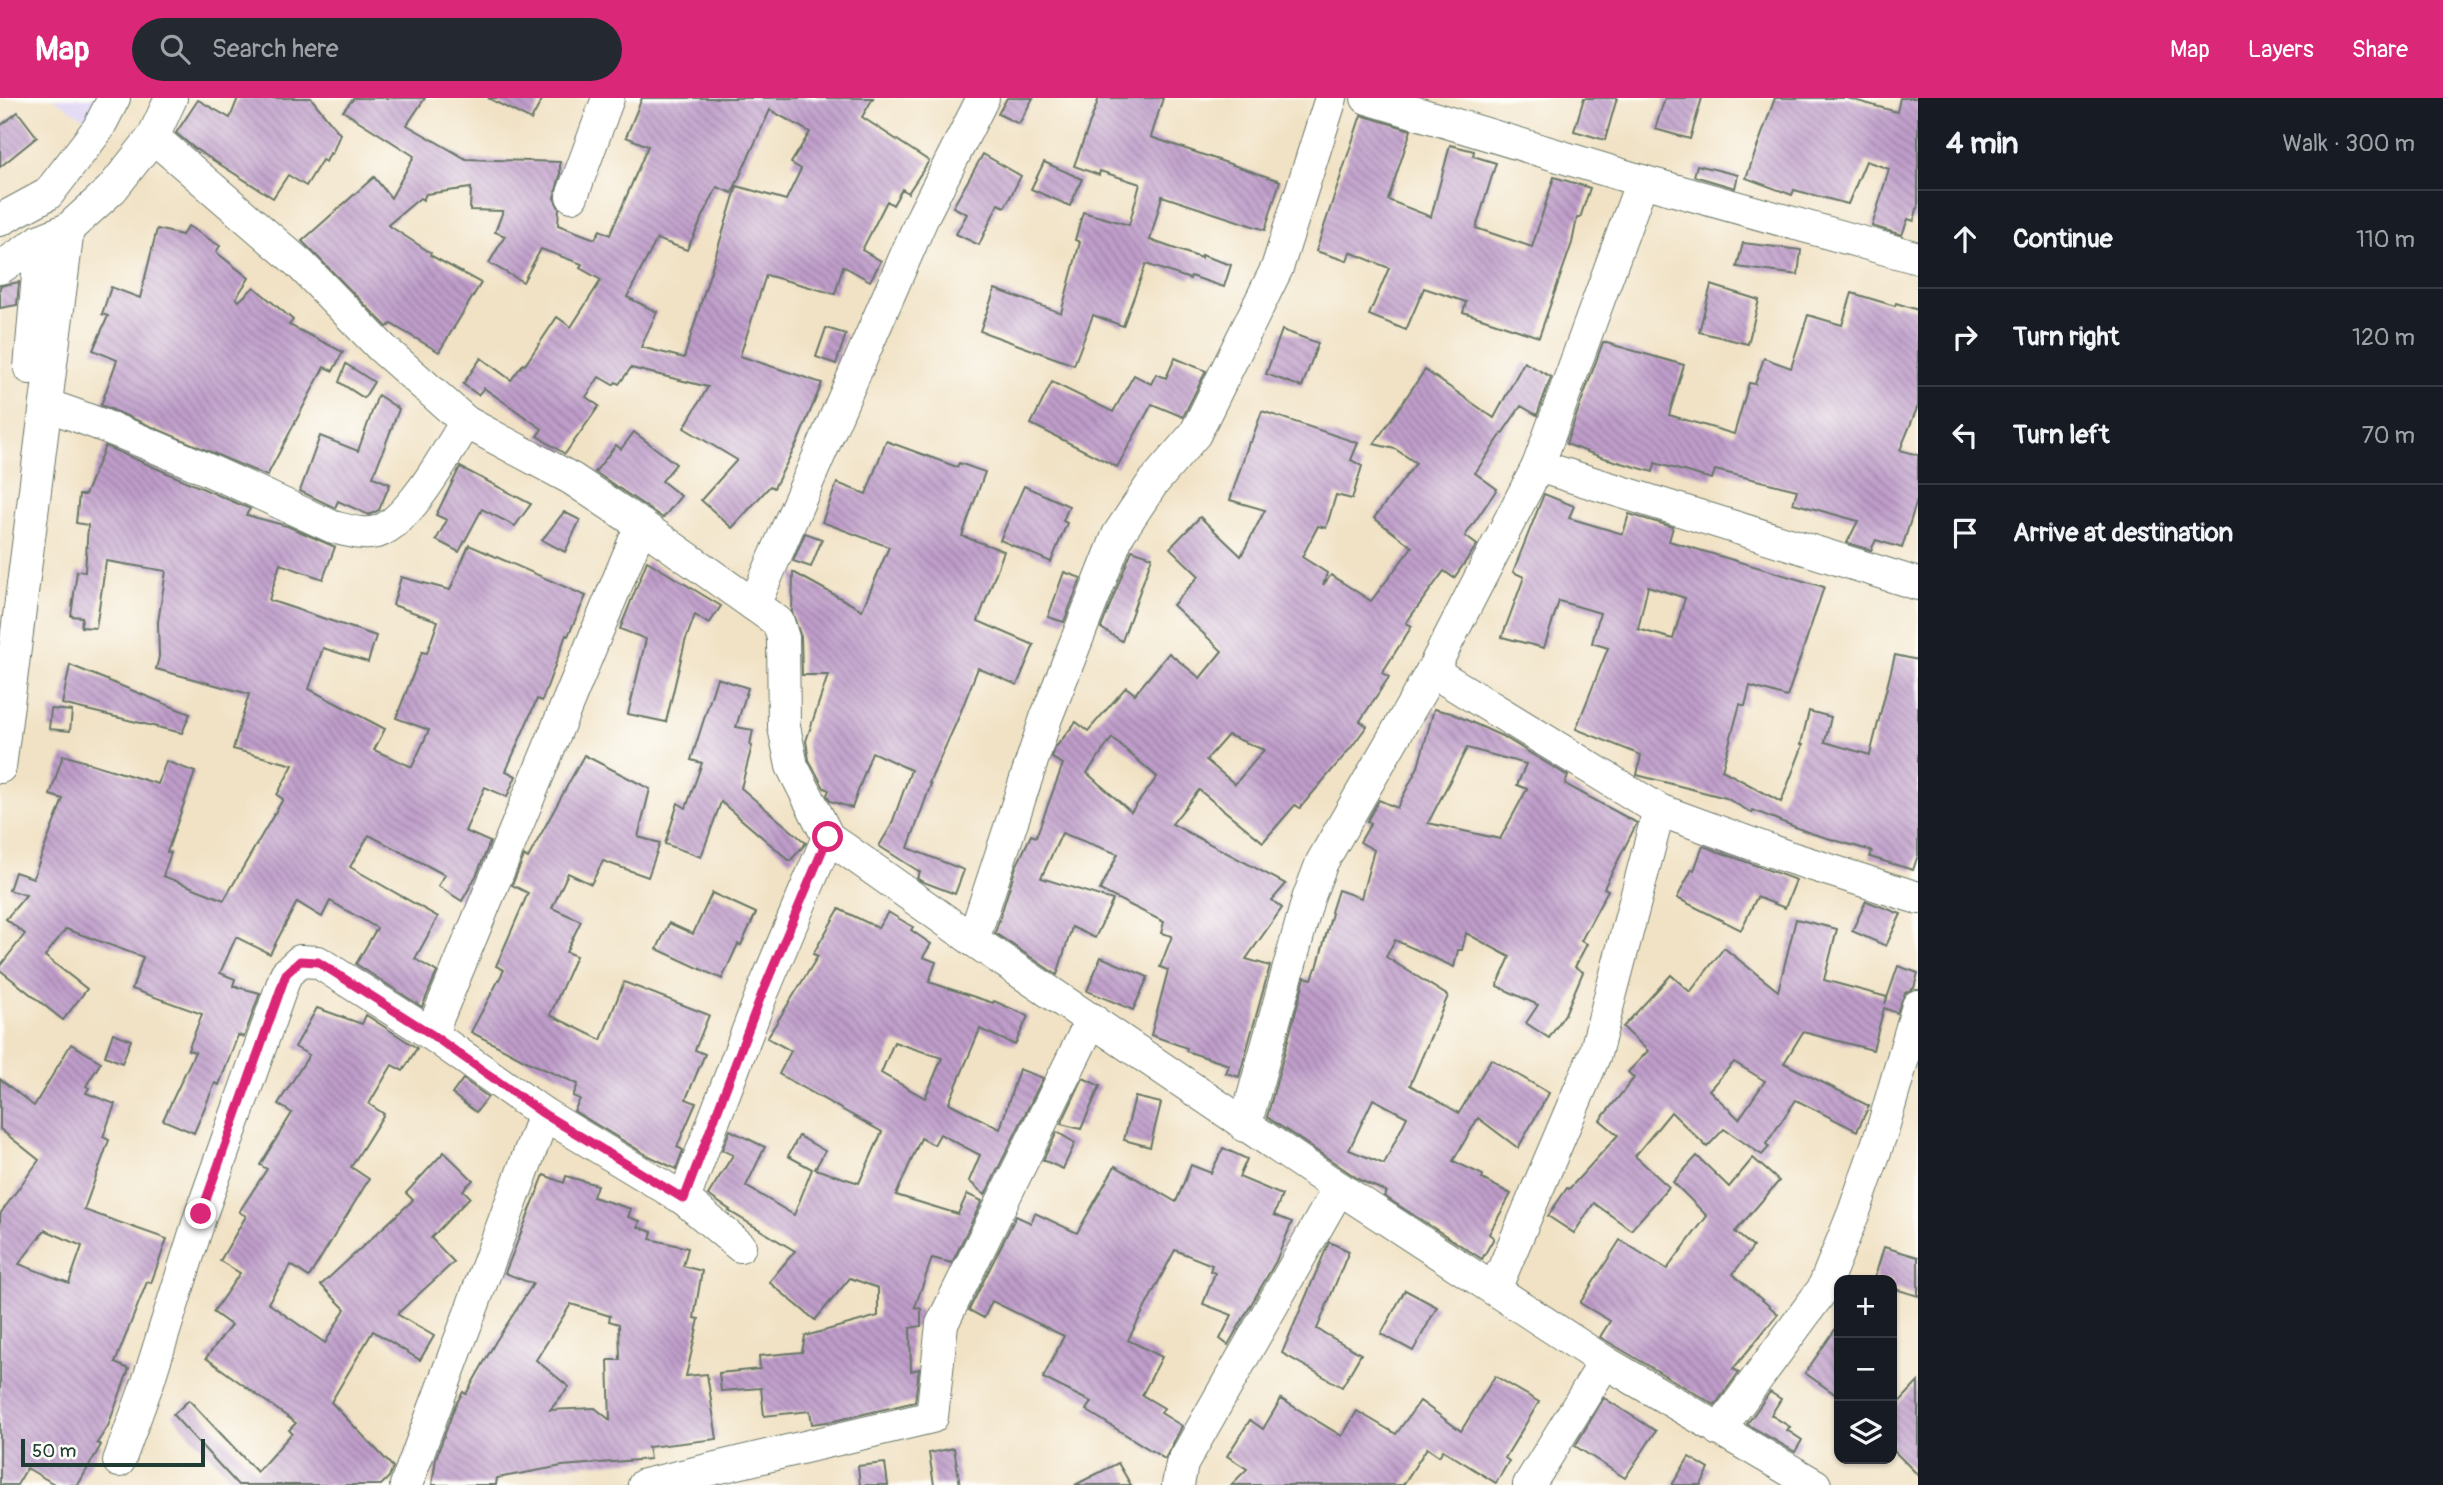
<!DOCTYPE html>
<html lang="en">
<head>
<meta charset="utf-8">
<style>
  body { margin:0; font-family:Pangolin,sans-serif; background:#242831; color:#f1f3f6 }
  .controls { position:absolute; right:21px; bottom:21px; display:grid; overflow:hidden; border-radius:14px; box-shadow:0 2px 5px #0004 }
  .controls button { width:63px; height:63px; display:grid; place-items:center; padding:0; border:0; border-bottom:2px solid #363941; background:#171b24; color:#f1f3f6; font:35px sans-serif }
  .scale { position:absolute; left:21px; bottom:18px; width:184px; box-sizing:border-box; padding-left:7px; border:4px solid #1f3d34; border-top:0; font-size:19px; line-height:24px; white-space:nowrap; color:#1f3d34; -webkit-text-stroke:5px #fdfcf7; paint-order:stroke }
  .stop { position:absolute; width:21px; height:21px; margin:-16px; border:5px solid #db2777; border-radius:50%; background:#fff }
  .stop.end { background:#db2777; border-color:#fff; box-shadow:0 2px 7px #0008 }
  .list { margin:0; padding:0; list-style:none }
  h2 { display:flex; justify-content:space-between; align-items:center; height:91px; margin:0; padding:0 28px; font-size:30px }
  h2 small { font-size:23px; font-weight:400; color:#9ea1a6 }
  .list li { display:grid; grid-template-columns:46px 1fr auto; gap:21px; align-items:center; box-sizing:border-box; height:98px; padding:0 28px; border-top:2px solid #363941 }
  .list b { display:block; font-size:26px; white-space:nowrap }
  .list em { font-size:23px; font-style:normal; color:#9ea1a6 }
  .icon { flex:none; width:38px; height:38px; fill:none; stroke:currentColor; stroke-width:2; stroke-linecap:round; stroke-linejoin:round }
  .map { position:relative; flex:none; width:1918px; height:1387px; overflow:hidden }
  header { display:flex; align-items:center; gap:42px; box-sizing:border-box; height:98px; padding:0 35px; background:#db2777; color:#fff }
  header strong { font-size:33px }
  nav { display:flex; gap:38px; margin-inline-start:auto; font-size:24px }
  .search { width:490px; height:63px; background:#242831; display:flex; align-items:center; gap:18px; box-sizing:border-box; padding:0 24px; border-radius:38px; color:#9ea1a6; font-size:26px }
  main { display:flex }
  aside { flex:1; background:#171b24 }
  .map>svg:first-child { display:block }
  .built { fill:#dfd5f5 }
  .building { fill:url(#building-back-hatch); fill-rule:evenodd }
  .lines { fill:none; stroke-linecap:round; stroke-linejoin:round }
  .minor-casing { stroke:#687767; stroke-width:34 }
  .minor { stroke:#fff; stroke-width:32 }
  .route { stroke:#db2777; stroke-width:9 }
</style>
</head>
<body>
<header>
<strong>Map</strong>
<div class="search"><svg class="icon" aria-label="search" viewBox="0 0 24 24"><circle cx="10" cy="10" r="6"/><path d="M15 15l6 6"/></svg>Search here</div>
<nav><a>Map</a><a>Layers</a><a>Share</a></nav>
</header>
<main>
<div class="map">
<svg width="1918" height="1387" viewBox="0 0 1918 1387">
  <defs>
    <pattern id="building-back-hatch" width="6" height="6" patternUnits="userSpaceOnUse" patternTransform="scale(1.75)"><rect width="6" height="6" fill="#bf9dca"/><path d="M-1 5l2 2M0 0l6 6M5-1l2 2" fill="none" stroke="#9b81a5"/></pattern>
  </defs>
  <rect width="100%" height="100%" fill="#fdfcf7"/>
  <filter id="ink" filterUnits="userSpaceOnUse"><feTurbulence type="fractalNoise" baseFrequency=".0143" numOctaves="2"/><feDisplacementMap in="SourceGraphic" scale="14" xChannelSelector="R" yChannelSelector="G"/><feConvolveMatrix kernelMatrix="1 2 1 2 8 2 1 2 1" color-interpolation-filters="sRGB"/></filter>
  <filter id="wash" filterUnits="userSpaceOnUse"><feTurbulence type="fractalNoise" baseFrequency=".00686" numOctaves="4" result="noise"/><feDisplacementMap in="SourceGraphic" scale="28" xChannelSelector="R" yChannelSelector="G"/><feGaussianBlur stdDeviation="1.57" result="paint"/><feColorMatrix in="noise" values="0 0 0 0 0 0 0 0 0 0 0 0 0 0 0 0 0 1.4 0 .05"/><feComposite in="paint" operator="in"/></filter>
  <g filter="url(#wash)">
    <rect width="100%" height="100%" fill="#f1e2c5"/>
    <!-- built -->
    <path class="built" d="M53,0H98L87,22Z"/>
    <g id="blocks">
      <!-- building -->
      <g class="building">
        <path d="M238,0H311L340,36L332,56L330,55L326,64L322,62L306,88L288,77L273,100L194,50L176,35L198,2L230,20Z"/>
        <path d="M354,0H425L407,27L466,61L560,64V78L554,100L559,110L558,127L595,141L600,132L610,137L648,48L626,39L642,0H873L862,19L929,63L908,95L902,91L893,107L887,103L862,152L881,163L870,183L843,168L835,196L766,177L740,258L822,285L798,343L774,390L770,388L732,430L701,402L737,362L684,330L708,289L631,270L619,286L616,284L613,287L599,279L586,299L599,308L565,356L537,338L542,331L484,290L478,297L463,286L481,260L511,282L523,266L525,267L557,219L571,229L601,182L580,170L582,166L541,151L523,184L489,165L505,138L495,134L503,113L470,112L471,90L426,96L423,102L420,100L388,127L431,155L430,157L481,185L439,254L391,226L387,229L302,143L374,79L391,100L414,58L343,13ZM770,12L810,34L791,65L801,71L786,102L737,88L684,260L641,249L657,214L627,199L657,141L687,152L717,89L732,95Z"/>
        <path d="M488,0H543L531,22Z"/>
        <path d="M1007,0H1033L1019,26L998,16Z"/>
        <path d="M1099,0H1163L1151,39L1280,83L1265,132L1162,98L1150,142L1201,160V157L1231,167L1224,189L1191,178L1190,181L1146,166L1123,228L1093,217L1074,267L980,233L995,191L1061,215L1080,144L1075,142L1083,114L1129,127L1140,86L1100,73L1099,77L1074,68Z"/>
        <path d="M1584,0H1617L1605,42L1574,33Z"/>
        <path d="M1665,0H1702L1690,41L1655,31Z"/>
        <path d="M1775,0H1847L1897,14L1900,0H1918V107L1914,123L1908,121L1902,137L1872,128L1889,71L1866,63L1848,106L1794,92L1792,97L1746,80Z"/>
        <path d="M18,14L37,39L0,69V28Z"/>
        <path d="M1361,17L1411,32L1388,102L1431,119L1450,47L1474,53L1473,58L1496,65L1476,130L1532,149L1554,79L1590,90L1580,120H1577L1572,145L1539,239L1463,214L1466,204L1424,190L1406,232L1369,217L1389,170L1350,154L1347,163L1316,153Z"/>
        <path d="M983,56L1021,78L1005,109L998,106L979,147L956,136L967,116L953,109Z"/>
        <path d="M1044,64L1082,81L1070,108L1031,91Z"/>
        <path d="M1697,67L1738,77L1735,90L1694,78Z"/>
        <path d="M188,128L220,148L216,154L249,180L236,200L239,203L254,189L293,222L289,227L343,254L333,273L324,269L267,378L101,307L117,262L93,252L108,218L102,216L111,189L140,200L157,131L182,137Z"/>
        <path d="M1743,145L1801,152L1798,177L1737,169Z"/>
        <path d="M19,184L17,207L0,210V188Z"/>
        <path d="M1711,187L1759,202L1748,246L1699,234Z"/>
        <path d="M1852,195L1895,208L1896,205L1918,212V308L1900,352L1918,357V399L1902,450L1876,442L1871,452L1847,445L1858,423L1793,405L1797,392L1715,372L1712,381L1655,365L1653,374L1601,359L1566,346L1603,244L1684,267L1669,317L1734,336L1749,285L1755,286L1764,260L1791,270L1808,217L1842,227Z"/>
        <path d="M826,230L846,236L836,266L816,259Z"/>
        <path d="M1282,232L1318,245L1302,289L1266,276Z"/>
        <path d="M1175,260L1206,273L1183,319L1152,306L1117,369L1031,326L1052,284L1113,314L1134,277L1151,286L1156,276L1166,280Z"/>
        <path d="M1524,264L1551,279L1537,317L1521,308L1475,375L1497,391L1465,438L1477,447L1454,480L1444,473L1406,525L1412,528L1382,575L1389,579L1360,623L1367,628L1350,651L1300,710L1295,707L1263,744L1199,692L1172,726L1286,786L1272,802L1282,810L1246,861L1270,868L1239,979L1226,975L1229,967L1186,953L1187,950L1151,937L1168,872L1160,869L1172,838L1161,835L1164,824L1100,792L1118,756L1062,735L1041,780L1113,802L1095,840L1072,829L1057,877L995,835L1016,769L1031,737L1036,739L1063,666L1052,660L1055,650L1076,624L1088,633L1126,589L1135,596L1169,555L1200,580L1222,553L1173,507L1199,478L1170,450L1200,419L1241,458L1265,412L1230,402L1249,344H1251L1262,313L1358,345L1351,362L1362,368L1352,401L1336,397L1326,430L1318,428L1302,459L1327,475L1323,487L1331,477L1371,503L1412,449L1374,420L1416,365L1395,351L1374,346L1425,272L1494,320ZM1228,637L1264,652L1235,686L1206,662ZM1112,640L1157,679L1131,714L1087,675Z"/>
        <path d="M346,266L374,284L364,300L339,284Z"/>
        <path d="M378,297L399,311L373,379L390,386L379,412L369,417L338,403L335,410L300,393L320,338L358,353Z"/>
        <path d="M634,334L676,366L662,383L681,398L663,420L595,374L616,347L621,351Z"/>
        <path d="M886,343L957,369L959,365L985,374L962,438L1004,453L978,523L1034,547L1017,587L978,570L957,623L929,685L931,686L908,750L964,772L955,796L921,783L917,780L920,774L879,748L891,728L911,672L872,654L852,710L830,703L827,697L829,692L824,690L809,662L806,643L828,577H802L801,539L792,514L793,474L862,512L889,449L822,424L837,385L866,396Z"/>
        <path d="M105,348L250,411L246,417L287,428L335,449L323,481L280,466L269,502L376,538L368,564L323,550L309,591L385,631L374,652L412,669L429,632L396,620L422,554L427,555L438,523L393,507L401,479L450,492L469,447L586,498L568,538L566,537L542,603L537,601L506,673L516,678L507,699L485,689L465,733L490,744L477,776L462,803L438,788L445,777L369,737L350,769L438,819L415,861L437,874L422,909L356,866L377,830L330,803L322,819L297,804L270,856L236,839L220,875L235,881L233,888L260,895L244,939L238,937L219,987L215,985L194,1035L163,1022L195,954L188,952L202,916L132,891L143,859L66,831L45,858L87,891L63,922L0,872V868L25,836L6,821L26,797L9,792L15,774L33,780L63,701L50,697L63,657L158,686L166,663L195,674L167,754L171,755L163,778L224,802L283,701L277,697L293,667L233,651L249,596L156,571L159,559L158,524L166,473L106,463L96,530L81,529L82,519L71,518L77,473L85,474L88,427L76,425L79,397H85Z"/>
        <path d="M460,369L531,406L515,428L482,411L459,454L436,442L447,422L436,417Z"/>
        <path d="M1024,388L1069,408L1063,423L1067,425L1051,464L1000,442Z"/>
        <path d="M1544,396L1574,408L1569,420L1623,436L1629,416L1673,429L1669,443L1824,489L1787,599L1750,588L1745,608L1740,606L1722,672L1781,704L1803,647L1801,646L1809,613L1831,619L1825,644L1870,657L1895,557L1918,562V757L1913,772L1870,759L1872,753L1810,735L1753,712L1752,715L1726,700L1637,677L1641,657L1576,631L1608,550L1592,545L1600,515L1559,503L1544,550L1502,539L1524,479L1513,474ZM1648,488L1685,500L1673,541L1638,531Z"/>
        <path d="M564,414L580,422L565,454L542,442Z"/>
        <path d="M805,435L822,441L811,469L793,463Z"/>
        <path d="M1132,452L1152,459L1122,543L1101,530Z"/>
        <path d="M647,463L721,508L709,526L695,517L685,544L666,624L628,616L646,541L620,531Z"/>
        <path d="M1064,474L1081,480L1064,524L1048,519Z"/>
        <path d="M70,567L190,616L182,635L62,606Z"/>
        <path d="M717,580L748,590L736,629L753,632L750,647L752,648L741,690L806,745L790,763L721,704L701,759L665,746L678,705L686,710L702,665L691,662Z"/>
        <path d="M51,611L72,613L70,633L49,631Z"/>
        <path d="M1434,611L1451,615L1504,639L1568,678L1565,686L1637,725L1604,790L1608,792L1581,843L1587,846L1575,869L1583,874L1565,916L1549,940L1526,925L1538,907L1497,888L1510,859L1466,835L1462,852H1458L1454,869L1395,842L1386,859L1448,898L1410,987L1459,1015L1491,961L1549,995L1518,1050L1478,1020L1453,1063L1483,1077L1482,1081L1511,1096L1489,1136L1494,1140L1482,1161L1384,1098L1387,1094L1360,1082L1267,1019L1305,879L1312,881L1316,870H1317L1332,815L1331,814L1338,792L1361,800L1374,752L1360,744L1371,725L1367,723L1379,702L1397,710L1418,669ZM1467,650L1526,666L1517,687L1527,691L1500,741L1428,725ZM1373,1001L1407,1019L1384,1066L1349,1052Z"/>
        <path d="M584,657L650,691L638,739L660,745L648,779L603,763L591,786L568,775L552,810L581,823L566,854L576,858L550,917L601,942L624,884L709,917L695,952L705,956L686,1001L696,1005L677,1049L683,1052L676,1071L647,1057L574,1013L580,1001L573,998L578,986L528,964L471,934L504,872L496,868L528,795L512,787L524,758L528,760Z"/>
        <path d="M1703,748L1796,782L1785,810L1757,799L1741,832L1677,800L1692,771L1694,772Z"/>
        <path d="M712,795L756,815L741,847L738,846L722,881L657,851L669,825L693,836Z"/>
        <path d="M1866,803L1901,816L1886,848L1852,833Z"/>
        <path d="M839,811L878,830L888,814L913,829L911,832L931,846L923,859L936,864L929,884L993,905L994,903L1028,918L1015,947L980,931L949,1005L1000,1031L1019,971L1043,980L985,1097L969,1083L980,1057L940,1036L934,1047L921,1040L896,1097L958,1116L967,1096L982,1103L952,1165L932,1160L915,1209L921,1211V1228L910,1230L911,1273L919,1271L915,1304L834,1323L812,1326L810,1313L764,1318L761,1290L721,1293L719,1275L760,1271L759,1258L802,1254L805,1238L878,1218V1190L850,1180L815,1222L769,1184L795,1153L729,1113L730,1112L708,1097L733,1057L722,1052L730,1032L765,1049L746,1088L794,1117L812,1071L788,1058L799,1038L825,1053L815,1071L859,1085L882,1034L779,976L791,953L767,940L818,858L813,856ZM894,944L942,960L925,1000L881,975Z"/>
        <path d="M1796,821L1837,831L1824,882L1887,899L1885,906L1898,868L1918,875L1914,890L1905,895L1897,915L1884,910L1873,952L1803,934L1784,965L1869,1008L1857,1033L1796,1002L1766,1046L1769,1049L1762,1057L1724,1031L1707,1049L1671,1014L1635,1058L1669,1089L1631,1132L1594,1105L1574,1135L1548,1118L1567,1090L1569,1091L1618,1037L1600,1022L1634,980L1628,974L1648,953L1623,929L1671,877L1690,894L1724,850L1778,893ZM1734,964L1765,983L1739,1021L1709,992Z"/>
        <path d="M1101,859L1148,879L1133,912L1087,893Z"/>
        <path d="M317,910L362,926L366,917L417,950L403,973L392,967L369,1006L384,1016L351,1069L369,1081L309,1179L291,1167L268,1205L325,1245L345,1211L321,1187L413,1102L406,1095L444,1054L473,1082L463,1092L470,1099L431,1140L454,1164L397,1216L434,1238L420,1262L373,1233L331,1304L393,1369L389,1379L381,1387H238L173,1317L189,1302L257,1374L292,1335L289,1332L296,1325L206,1260L231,1227L213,1214L240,1175L220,1163L246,1118L239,1114L267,1071L260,1067L292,1015L278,1006L309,957L295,949Z"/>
        <path d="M113,935L131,942L122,965L105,958Z"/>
        <path d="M71,946L101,964L86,988L89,990L86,995L115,1006L103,1039L109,1042L84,1112L167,1141L151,1185L147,1184L115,1265L129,1271L108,1328L97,1345L101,1347L78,1387H56L27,1370L17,1387H0V1116L39,1062L0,1031V981L34,1008ZM45,1132L82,1148L69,1185L19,1166Z"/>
        <path d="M1083,980L1100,988L1081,1031L1061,1026Z"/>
        <path d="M463,981L488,999L476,1014L452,996Z"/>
        <path d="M1135,999L1161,1005L1150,1049L1124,1042Z"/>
        <path d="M1057,1034L1075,1045L1063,1071L1043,1062Z"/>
        <path d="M1223,1050L1247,1061L1239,1079L1282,1097L1274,1117L1292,1124L1276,1163L1228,1247L1220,1241L1232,1217L1203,1206L1215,1175L1210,1173L1212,1167L1175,1152L1128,1242L1162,1259L1142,1297L1164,1310L1161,1315L1182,1328L1165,1361L1086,1312L1091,1304L1043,1280L1064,1238L992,1203L984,1220L969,1212L1016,1118L1031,1125L1035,1115L1077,1135L1115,1068L1176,1104L1191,1067L1211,1075Z"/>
        <path d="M1697,1058L1729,1089L1753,1060L1779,1083L1735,1134L1753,1149L1733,1176L1778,1216L1733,1271L1739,1274L1715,1307L1600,1239L1610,1223L1580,1205L1620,1142L1667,1171L1707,1118L1673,1084Z"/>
        <path d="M544,1077L564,1085L566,1078L597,1087L593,1099L631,1111L628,1119L640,1123L638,1129L652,1134L650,1141L688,1150L683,1168L702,1173L694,1220L699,1221L686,1278L707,1276L717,1341L648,1349L650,1361L562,1368L497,1380L496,1387H432L436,1360L455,1308L463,1294L466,1296L496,1243L533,1186L505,1175ZM571,1206L610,1218L609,1223L619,1226L620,1262H608L610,1322L595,1310L550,1312L569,1289L536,1262Z"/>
        <path d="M1329,1144L1349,1153L1317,1231L1361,1256L1342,1289L1282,1255Z"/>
        <path d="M1884,1149L1918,1159V1198L1892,1190V1182H1874Z"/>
        <path d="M1405,1192L1437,1209L1413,1253L1381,1236Z"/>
        <path d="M1839,1226V1299L1805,1275Z"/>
        <path d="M1495,1278L1539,1304L1505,1360L1509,1363L1496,1385L1443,1352L1439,1358L1427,1350L1403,1387H1231L1247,1371L1227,1358L1250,1322L1263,1331L1281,1301L1342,1338L1357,1313L1396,1336L1420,1303L1461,1333Z"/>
        <path d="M1918,1284V1377L1892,1351V1312Z"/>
        <path d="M1770,1294L1781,1301L1771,1317L1790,1329L1787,1332L1802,1342L1795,1354L1747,1326Z"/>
        <path d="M1604,1300L1656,1333L1625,1380L1575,1348Z"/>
        <path d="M954,1350L960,1387H934L929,1355Z"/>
        <path d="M1689,1359L1709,1371L1701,1387H1672Z"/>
        <path d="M885,1365L888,1387H860L858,1368Z"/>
        <path d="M1118,1365L1131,1387H1075Z"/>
      </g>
    </g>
  </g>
  <g filter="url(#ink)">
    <use href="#blocks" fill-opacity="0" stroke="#687767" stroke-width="2"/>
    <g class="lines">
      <defs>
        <g id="minor">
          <path d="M1367,0L1642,83L1918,160"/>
          <path d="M153,39L300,166L382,250L466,324L572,381L641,427L778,524L783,540L784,629L792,668L828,739L973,842L1339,1090L1605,1264L1815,1387"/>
          <path d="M572,98L608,0"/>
          <path d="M0,122L48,96L98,31L114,0"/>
          <path d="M0,170L41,142L68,131L112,91L153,39L171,0"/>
          <path d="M30,270L41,142"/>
          <path d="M46,307C145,340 238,386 333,429C349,433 367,439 382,432C414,416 447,354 466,324"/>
          <path d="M1538,368L1918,486"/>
          <path d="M754,507L924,116L983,0"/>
          <path d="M1432,573L1659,712L1788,759L1918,800"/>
          <path d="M0,669L68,131"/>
          <path d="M973,842L1046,620L1118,437L1152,386L1195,336L1277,170L1331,0"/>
          <path d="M431,936L641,427"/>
          <path d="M1245,1028L1308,801L1322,764L1432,573L1538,368L1642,83"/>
          <path d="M684,1101L761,898L828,739"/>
          <path d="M1495,1191L1595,956L1659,712"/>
          <path d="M1719,1332L1823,1191L1854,1114L1882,1033L1918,908"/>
          <path d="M119,1363L148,1284L201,1116L286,876L300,863L318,864L431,936L544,1016L684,1101L740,1148"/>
          <path d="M406,1387L544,1016"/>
          <path d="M644,1387L932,1319L942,1226L1092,921"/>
          <path d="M1178,1387L1182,1366L1339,1090"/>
          <path d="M1529,1387L1605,1264"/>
        </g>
      </defs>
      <!-- minor casing -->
      <use href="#minor" class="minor-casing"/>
      <!-- minor -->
      <use href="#minor" class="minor"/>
    </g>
  </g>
  <g class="lines" filter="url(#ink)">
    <!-- route -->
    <path class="route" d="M201,1116L286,876L300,863L318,864L431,936L544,1016L684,1101L761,898L828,739"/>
  </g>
</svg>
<div class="controls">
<button>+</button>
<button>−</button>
<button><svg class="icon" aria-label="layers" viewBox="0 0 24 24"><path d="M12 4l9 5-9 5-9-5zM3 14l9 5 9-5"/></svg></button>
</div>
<div class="scale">50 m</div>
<div class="stop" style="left:828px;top:739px"></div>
<div class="stop end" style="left:201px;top:1116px"></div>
</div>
<aside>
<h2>4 min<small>Walk · 300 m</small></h2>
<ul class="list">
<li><svg class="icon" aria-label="ahead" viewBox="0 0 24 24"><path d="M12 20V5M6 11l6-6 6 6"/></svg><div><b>Continue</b></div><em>110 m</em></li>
<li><svg class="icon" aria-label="right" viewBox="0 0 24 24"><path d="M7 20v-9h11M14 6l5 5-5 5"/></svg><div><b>Turn right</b></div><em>120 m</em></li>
<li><svg class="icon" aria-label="left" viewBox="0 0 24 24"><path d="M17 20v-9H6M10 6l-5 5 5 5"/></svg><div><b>Turn left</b></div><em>70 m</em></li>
<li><svg class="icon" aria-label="arrive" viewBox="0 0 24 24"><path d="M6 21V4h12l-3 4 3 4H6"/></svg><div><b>Arrive at destination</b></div></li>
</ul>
</aside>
</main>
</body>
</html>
